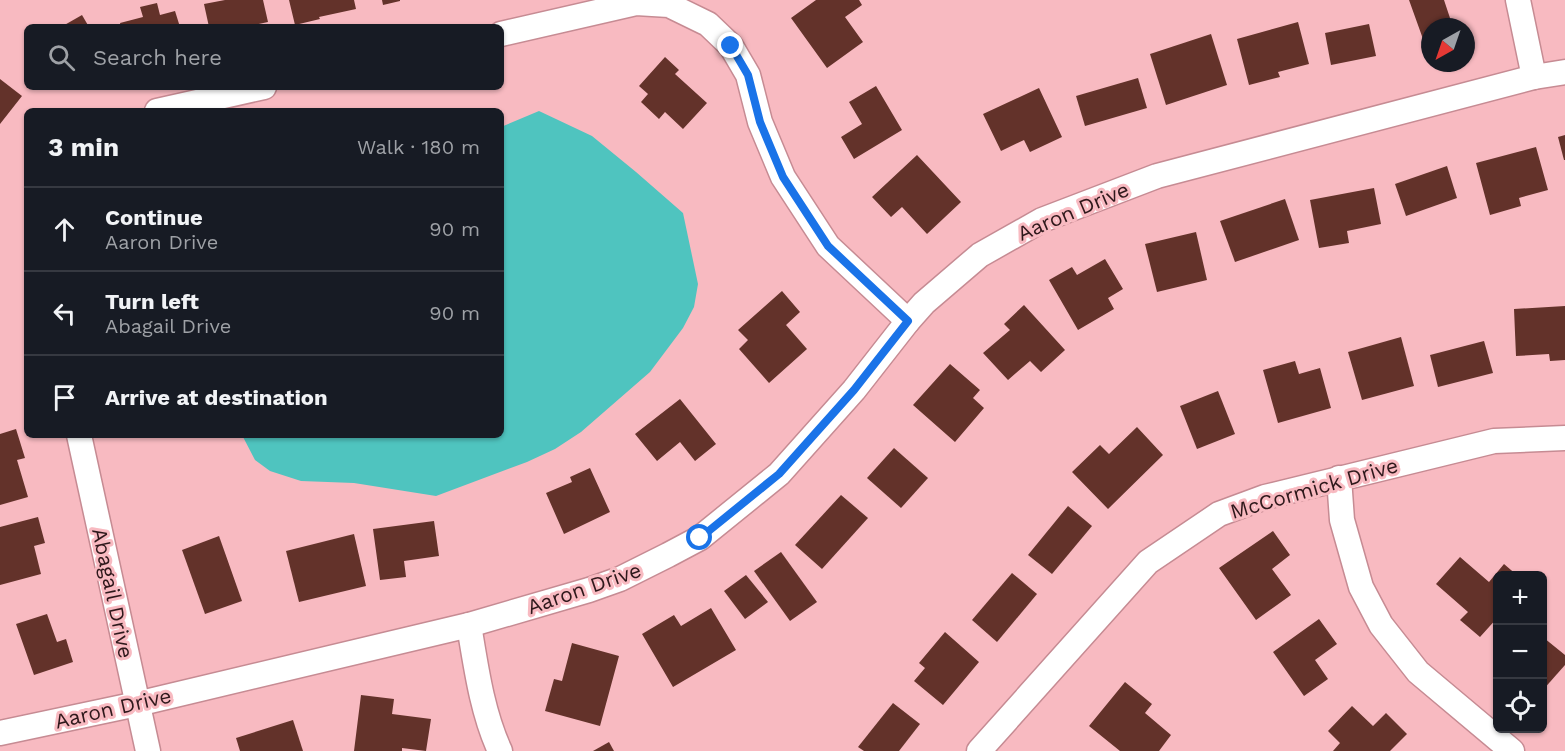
<!DOCTYPE html>
<html lang="en">
<head>
<meta charset="utf-8">
<style>
  body { margin:0; font-family:"Work Sans",sans-serif; background:#20242c; color:#f1f3f6 }
  .controls { position:absolute; right:18px; bottom:18px; display:grid; overflow:hidden; border-radius:9px; box-shadow:0 2px 4px #0004 }
  .controls button { width:54px; height:54px; display:grid; place-items:center; padding:0; border:0; border-bottom:2px solid #363941; background:#171b24; color:#f1f3f6; font:30px sans-serif }
  .compass { position:absolute; left:1421px; top:18px; width:54px; height:54px; border-radius:50%; background:#171b24; box-shadow:0 2px 4px #0004; rotate:220deg }
  .stop { position:absolute; width:18px; height:18px; margin:-14px; border:4px solid #1a73e8; border-radius:50%; background:#fff }
  .stop.end { background:#1a73e8; border-color:#fff; box-shadow:0 2px 6px #0008 }
  .list { margin:0; padding:0; list-style:none }
  h2 { display:flex; justify-content:space-between; align-items:center; height:78px; margin:0; padding:0 24px; font-size:26px }
  h2 small { font-size:20px; font-weight:400; color:#9ea1a6 }
  .list li { display:grid; grid-template-columns:39px 1fr auto; gap:18px; align-items:center; box-sizing:border-box; height:84px; padding:0 24px; border-top:2px solid #363941 }
  .list b { display:block; font-size:22px; white-space:nowrap }
  .list p { margin:0; font-size:20px; white-space:nowrap; color:#9ea1a6 }
  .list em { font-size:20px; font-style:normal; color:#9ea1a6 }
  .icon { flex:none; width:33px; height:33px; fill:none; stroke:currentColor; stroke-width:2; stroke-linecap:round; stroke-linejoin:round }
  .map { position:relative; flex:none; width:1565px; height:751px; overflow:hidden }
  .search { position:absolute; background:#171b24; box-shadow:0 2px 4px #0004; left:24px; top:24px; width:480px; height:66px; display:flex; align-items:center; gap:15px; box-sizing:border-box; padding:0 21px; border-radius:9px; color:#9ea1a6; font-size:22px }
  .panel { position:absolute; background:#171b24; box-shadow:0 2px 4px #0004; left:24px; top:108px; width:480px; height:330px; border-radius:9px }
  .map>svg:first-child { display:block }
  .water { fill:#4fc4bf }
  .building { fill:#63322a }
  .lines { fill:none; stroke-linecap:round; stroke-linejoin:round }
  .minor-casing { stroke:#c68b93; stroke-width:27 }
  .minor { stroke:#fff; stroke-width:24 }
  .route { stroke:#1a73e8; stroke-width:8 }
  .labels { text-anchor:middle; dominant-baseline:central; stroke-width:6; stroke-linejoin:round; paint-order:stroke }
  .street-label { font-size:21px; fill:#2e181b; stroke:#f8bac1 }
</style>
</head>
<body>
<div class="map">
<svg width="1565" height="751" viewBox="0 0 1565 751">
  <rect width="100%" height="100%" fill="#f8bac1"/>
  <!-- water -->
  <path class="water" d="M539,111L592,136L636,172L683,213L698,284L694,307L683,328L650,372L581,432L555,449L527,462L436,496L354,483L301,481L270,471L255,460L242,435H501V127Z"/>
  <!-- building -->
  <g class="building">
    <path d="M225,0H263L268,22L245,27H209L204,4Z"/>
    <path d="M289,0H354L356,9L319,17L320,19L295,25Z"/>
    <path d="M382,0H400V1L383,5Z"/>
    <path d="M816,0H859L862,5L845,17L863,42L827,68L791,18Z"/>
    <path d="M1409,0H1444L1453,27H1430V36L1423,39Z"/>
    <path d="M157,3L160,15L175,11L180,27H121L120,23L143,17L140,7Z"/>
    <path d="M82,15L89,27H61Z"/>
    <path d="M1298,22L1309,64L1278,72L1280,77L1249,85L1237,39Z"/>
    <path d="M1369,24L1376,56L1331,65L1325,33Z"/>
    <path d="M1211,34L1227,85L1166,105L1150,54Z"/>
    <path d="M665,57L679,70L675,74L707,103L683,129L665,112L659,119L641,102L648,94L639,86Z"/>
    <path d="M1138,78L1147,108L1085,126L1076,96Z"/>
    <path d="M0,79L22,96L0,124Z"/>
    <path d="M876,86L902,130L854,159L841,137L862,124L849,102Z"/>
    <path d="M1039,88L1062,137L1030,152L1024,140L1001,151L983,114Z"/>
    <path d="M1565,135V160H1564L1558,137Z"/>
    <path d="M1536,147L1548,190L1519,198L1521,206L1490,215L1476,163Z"/>
    <path d="M917,155L961,202L927,234L902,207L891,217L872,197Z"/>
    <path d="M1447,166L1457,198L1406,216L1395,184Z"/>
    <path d="M1374,188L1381,224L1347,231L1349,243L1319,248L1310,200Z"/>
    <path d="M1285,199L1299,240L1235,262L1220,221Z"/>
    <path d="M1196,232L1207,280L1157,292L1145,244Z"/>
    <path d="M1105,259L1123,289L1108,298L1114,309L1078,330L1049,280L1072,267L1077,275Z"/>
    <path d="M782,291L800,312L786,325L807,349L769,383L739,349L748,340L738,330Z"/>
    <path d="M1024,305L1065,350L1041,372L1030,361L1008,380L983,353L1010,330L1004,324Z"/>
    <path d="M1565,306V360L1550,361L1549,354L1516,356L1514,309Z"/>
    <path d="M1401,337L1414,386L1362,400L1348,352Z"/>
    <path d="M1484,341L1493,373L1438,387L1430,355Z"/>
    <path d="M1295,361L1299,374L1320,368L1331,408L1278,423L1263,370Z"/>
    <path d="M950,364L980,390L973,398L984,408L955,442L913,405Z"/>
    <path d="M1218,391L1235,434L1197,449L1180,406Z"/>
    <path d="M680,399L716,444L695,461L680,442L657,461L635,434Z"/>
    <path d="M1137,427L1163,455L1108,509L1072,472L1100,445L1109,454Z"/>
    <path d="M16,429L25,458L17,460L28,497L0,505V434Z"/>
    <path d="M894,448L928,478L901,508L867,478Z"/>
    <path d="M590,468L610,512L564,534L546,493L572,482L570,477Z"/>
    <path d="M841,495L868,518L822,569L795,545Z"/>
    <path d="M1068,506L1092,526L1052,574L1028,555Z"/>
    <path d="M38,517L45,543L34,546L41,574L0,585V527Z"/>
    <path d="M434,521L439,556L404,561L406,577L380,580L373,529Z"/>
    <path d="M1273,531L1290,555L1272,569L1291,595L1256,620L1219,568Z"/>
    <path d="M354,534L366,586L299,602L286,551Z"/>
    <path d="M219,536L242,601L205,614L182,550Z"/>
    <path d="M781,552L817,602L790,621L754,571Z"/>
    <path d="M1460,557L1489,582L1504,564L1518,576H1498V617L1480,637L1460,620L1468,612L1436,584Z"/>
    <path d="M1012,573L1037,594L997,642L972,620Z"/>
    <path d="M746,575L768,602L745,619L724,591Z"/>
    <path d="M711,608L736,650L673,687L642,634L674,615L681,626Z"/>
    <path d="M47,614L57,642L66,639L73,662L34,675L16,624Z"/>
    <path d="M1319,619L1337,644L1315,660L1328,679L1304,696L1273,652Z"/>
    <path d="M945,632L979,662L943,705L914,681L925,668L919,663Z"/>
    <path d="M1544,638L1565,655V665L1542,691V640Z"/>
    <path d="M572,643L619,656L600,726L545,711L554,679L562,681Z"/>
    <path d="M1125,682L1152,704L1145,713L1171,735L1159,751H1120L1089,726Z"/>
    <path d="M361,695L394,699L392,714L431,719L426,751L402,748V751H354Z"/>
    <path d="M893,703L920,724L899,751H864L858,747Z"/>
    <path d="M1352,706L1373,726L1386,713L1407,734L1390,751H1333L1340,743L1328,731Z"/>
    <path d="M293,720L303,751H240L236,738Z"/>
    <path d="M609,742L614,751H593Z"/>
  </g>
  <g class="lines">
    <defs>
      <g id="minor">
        <path d="M1518,0L1534,77"/>
        <path d="M501,34L636,3L669,5L708,24L731,46L748,75L760,122L783,177L828,246L908,321"/>
        <path d="M157,111L264,87"/>
        <path d="M79,435L148,751"/>
        <path d="M1339,478L1342,520L1361,587L1381,625L1418,672L1512,751"/>
        <path d="M469,625C476,667 482,712 500,751"/>
        <path d="M0,733L137,704L469,625L589,590L620,579L668,555L700,538L779,474L854,390L908,321L924,303L980,255L1042,220L1157,176L1534,77L1565,72"/>
        <path d="M979,751L1148,562L1219,514L1265,497L1494,441L1565,438"/>
      </g>
    </defs>
    <!-- minor casing -->
    <use href="#minor" class="minor-casing"/>
    <!-- minor -->
    <use href="#minor" class="minor"/>
  </g>
  <g class="lines">
    <!-- route -->
    <path class="route" d="M700,538L779,474L854,390L908,321L828,246L783,177L760,122L748,75L731,46"/>
  </g>
  <g class="labels">
    <!-- street labels -->
    <g class="street-label">
      <text transform="translate(1073 211) rotate(-23)">Aaron Drive</text>
      <text transform="translate(1314 488) rotate(-16)">McCormick Drive</text>
      <text transform="translate(584 588) rotate(-19)">Aaron Drive</text>
      <text transform="translate(113 593) rotate(78)">Abagail Drive</text>
      <text transform="translate(113 708) rotate(-13)">Aaron Drive</text>
    </g>
  </g>
</svg>
<div class="controls">
<button>+</button>
<button>−</button>
<button><svg class="icon" aria-label="locate" viewBox="0 0 24 24"><circle cx="12" cy="12" r="6"/><path d="M12 2v4M12 18v4M2 12h4M18 12h4"/></svg></button>
</div>
<svg class="compass" viewBox="-18 -18 36 36"><path d="M0-13l5 13h-10z" fill="#e53935"/><path d="M0 13l5-13h-10z" fill="#9ea1a6"/></svg>
<div class="stop" style="left:700px;top:538px"></div>
<div class="stop end" style="left:731px;top:46px"></div>
<div class="search"><svg class="icon" aria-label="search" viewBox="0 0 24 24"><circle cx="10" cy="10" r="6"/><path d="M15 15l6 6"/></svg>Search here</div>
<section class="panel">
<h2>3 min<small>Walk · 180 m</small></h2>
<ul class="list">
<li><svg class="icon" aria-label="ahead" viewBox="0 0 24 24"><path d="M12 20V5M6 11l6-6 6 6"/></svg><div><b>Continue</b><p>Aaron Drive</p></div><em>90 m</em></li>
<li><svg class="icon" aria-label="left" viewBox="0 0 24 24"><path d="M17 20v-9H6M10 6l-5 5 5 5"/></svg><div><b>Turn left</b><p>Abagail Drive</p></div><em>90 m</em></li>
<li><svg class="icon" aria-label="arrive" viewBox="0 0 24 24"><path d="M6 21V4h12l-3 4 3 4H6"/></svg><div><b>Arrive at destination</b></div></li>
</ul>
</section>
</div>
</body>
</html>
